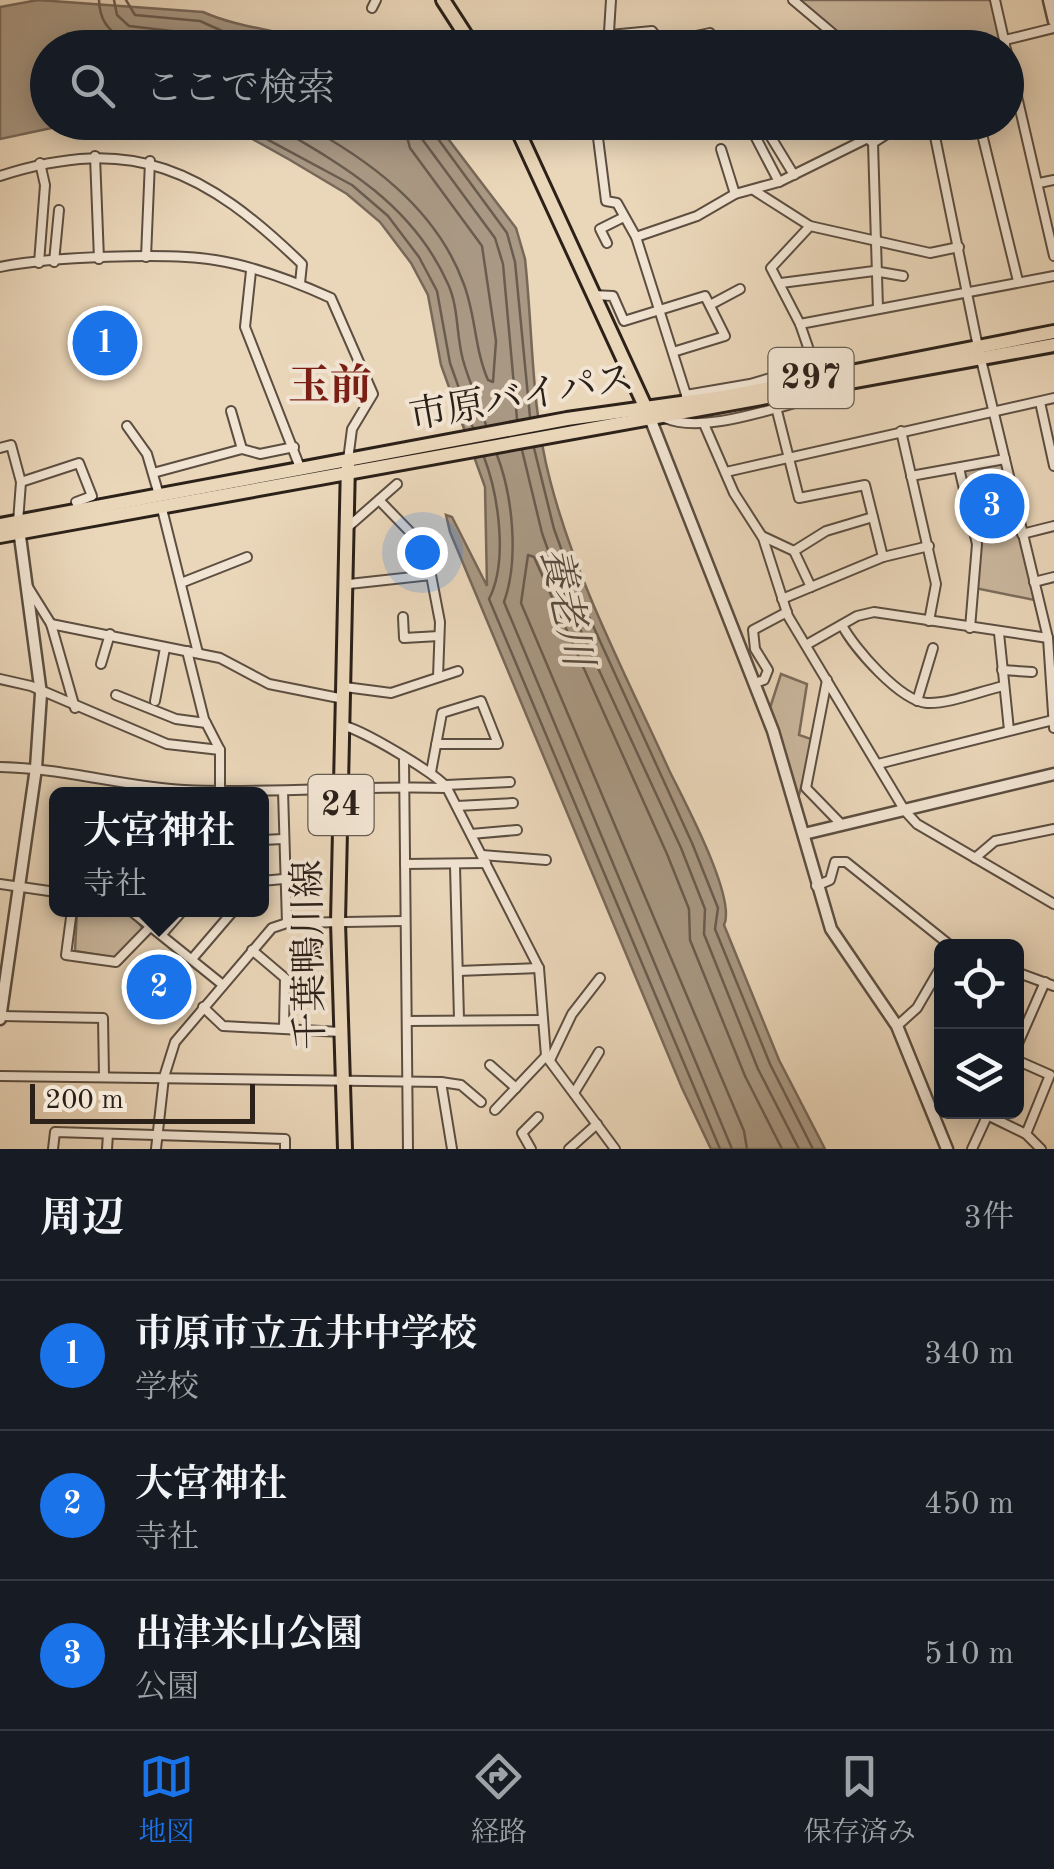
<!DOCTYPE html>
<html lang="ja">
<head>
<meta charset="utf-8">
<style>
  body { margin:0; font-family:"Old Standard TT","Noto Serif JP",serif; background:#242831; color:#f1f3f6 }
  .controls { position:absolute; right:30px; bottom:30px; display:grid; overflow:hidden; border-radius:15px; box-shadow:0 5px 25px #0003 }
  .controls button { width:90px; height:90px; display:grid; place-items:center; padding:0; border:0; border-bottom:2px solid #363941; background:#171b24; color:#f1f3f6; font:50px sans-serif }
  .scale { position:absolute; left:30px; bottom:25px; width:225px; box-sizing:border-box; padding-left:10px; border:5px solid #2c2119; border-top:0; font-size:28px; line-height:35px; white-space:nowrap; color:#2c2119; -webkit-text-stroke:8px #f1e4d2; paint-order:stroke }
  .you { position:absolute; left:422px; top:552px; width:35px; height:35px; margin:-25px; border:8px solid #fff; border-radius:50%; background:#1a73e8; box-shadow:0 0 0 15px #1a73e833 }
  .badge { display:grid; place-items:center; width:65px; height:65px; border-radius:50%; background:#1a73e8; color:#fff; font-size:32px; font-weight:700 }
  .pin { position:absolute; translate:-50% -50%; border:5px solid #fff; box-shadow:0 2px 10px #0006 }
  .popup { position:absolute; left:49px; top:787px; width:220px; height:130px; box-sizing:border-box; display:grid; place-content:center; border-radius:15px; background:#171b24; filter:drop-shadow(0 2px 8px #0005); font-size:32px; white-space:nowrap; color:#9ea1a6 }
  .popup b { font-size:38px; color:#f1f3f6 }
  .popup::after { content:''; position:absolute; left:50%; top:100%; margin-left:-20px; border:20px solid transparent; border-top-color:#171b24 }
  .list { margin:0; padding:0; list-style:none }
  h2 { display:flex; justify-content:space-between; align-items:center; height:130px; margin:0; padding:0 40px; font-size:42px }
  h2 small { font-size:32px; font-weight:400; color:#9ea1a6 }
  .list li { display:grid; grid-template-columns:65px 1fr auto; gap:30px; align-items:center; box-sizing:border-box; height:150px; padding:0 40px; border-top:2px solid #363941 }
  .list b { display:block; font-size:38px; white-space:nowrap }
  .list p { margin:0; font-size:32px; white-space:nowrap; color:#9ea1a6 }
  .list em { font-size:32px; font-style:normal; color:#9ea1a6 }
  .icon { flex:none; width:55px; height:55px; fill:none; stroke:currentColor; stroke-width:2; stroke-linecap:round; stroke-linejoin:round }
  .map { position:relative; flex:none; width:1054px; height:1149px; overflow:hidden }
  .search { position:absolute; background:#171b24; box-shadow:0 5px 25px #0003; left:30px; right:30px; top:30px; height:110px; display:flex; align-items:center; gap:25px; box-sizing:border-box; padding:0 35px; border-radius:55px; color:#9ea1a6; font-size:38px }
  .sheet { height:580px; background:#171b24 }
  nav { display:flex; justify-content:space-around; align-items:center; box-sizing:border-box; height:140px; border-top:2px solid #363941; background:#171b24; font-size:28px; color:#9ea1a6 }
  nav a { display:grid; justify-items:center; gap:5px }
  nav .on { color:#1a73e8 }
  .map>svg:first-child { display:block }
  .green { fill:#cab79e; stroke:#7b6c5c; stroke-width:2.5 }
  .water { fill:#a99883; stroke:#776859; stroke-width:2.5 }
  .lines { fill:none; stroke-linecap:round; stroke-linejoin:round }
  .shore { stroke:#6a5c4e; stroke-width:2.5 }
  .minor-casing { stroke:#5c4e41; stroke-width:12 }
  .tertiary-casing { stroke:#5c4e41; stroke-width:15 }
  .primary-casing { stroke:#2c2119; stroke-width:18 }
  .trunk-casing { stroke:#2c2119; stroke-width:18 }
  .minor { stroke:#f1e4d2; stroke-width:8 }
  .tertiary { stroke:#f1e4d2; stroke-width:10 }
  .primary { stroke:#ead6b9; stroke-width:12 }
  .trunk { stroke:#ead6b9; stroke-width:12 }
  .labels { text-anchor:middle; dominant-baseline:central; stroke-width:8; stroke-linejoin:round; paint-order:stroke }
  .shield { fill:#f1e4d2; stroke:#675c50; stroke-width:2.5 }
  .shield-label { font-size:35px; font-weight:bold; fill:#2c2119 }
  .street-label { font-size:38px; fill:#2c2119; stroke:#f1e4d2 }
  .water-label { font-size:40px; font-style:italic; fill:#584b3e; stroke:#f1e4d2 }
  .quarter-label { font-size:42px; font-weight:bold; fill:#7a1f14; stroke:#f1e4d2 }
</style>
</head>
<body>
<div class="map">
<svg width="1054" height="1149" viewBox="0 0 1054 1149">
  <rect width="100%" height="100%" fill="#ead6b9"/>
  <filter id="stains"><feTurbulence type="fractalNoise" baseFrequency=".002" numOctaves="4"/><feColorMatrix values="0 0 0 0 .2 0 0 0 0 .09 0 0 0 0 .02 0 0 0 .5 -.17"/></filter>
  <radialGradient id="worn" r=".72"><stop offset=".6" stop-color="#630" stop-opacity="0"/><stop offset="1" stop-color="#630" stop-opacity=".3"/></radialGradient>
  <!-- green -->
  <g class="green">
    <path d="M798,0H991L1002,47H854Z"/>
    <path d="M1005,459L1039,601L975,588L978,561L959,468Z"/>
    <path d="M781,674L807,684L799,735L814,740L796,806L767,717Z"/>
    <path d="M77,910C102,910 130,905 143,929L116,958L75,951Z"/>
  </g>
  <!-- water -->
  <g class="water">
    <path d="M38,0L203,12C243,30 289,30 331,47L48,48V122L75,123L0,139V7Z"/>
    <path d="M168,123H436L516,228L525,259C533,332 531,409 550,480C576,581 626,675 669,770C683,799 737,898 724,925L779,1060L825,1149H711L682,1088L450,532L446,515L452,517L487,586L485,487L441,365L428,295L411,263L380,222L347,194L290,160L247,136Z"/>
  </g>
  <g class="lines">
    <!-- shore -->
    <g class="shore">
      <path d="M99,0C100,48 151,44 186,48"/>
      <path d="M114,0L117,15L129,26L197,34L246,48"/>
      <path d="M126,0L135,15L200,21L222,31L302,48"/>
      <path d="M235,122L352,185L388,216L419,257L437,291L450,363L473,428"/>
      <path d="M268,122C341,164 412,203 448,284C459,308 456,335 463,360C469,382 479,403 486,425"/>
      <path d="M299,122C367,158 435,207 463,282C476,314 474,348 488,380L493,382L496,341L482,246L410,148L403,122"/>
      <path d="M418,122L422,139L495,238L503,264L517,419"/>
      <path d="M431,122L433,132L507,233L515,262L530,417"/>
      <path d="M534,448L554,529L574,584L692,843L718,908L715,929L770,1064L813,1149"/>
      <path d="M522,450L542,533L562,590L681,848L705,909L704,934L758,1069L799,1149"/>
      <path d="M497,455C513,497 519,560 504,602L732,1149"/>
      <path d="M484,457C499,497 508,562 489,599L720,1149"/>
      <path d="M747,1149L744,1131L521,603L528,555L534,557L667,854L689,909L690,940L745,1076L782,1149"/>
    </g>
    <defs>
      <g id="minor">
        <path d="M793,0L850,48"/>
        <path d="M995,0L1005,44"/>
        <path d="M372,8L376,0"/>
        <path d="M610,35L652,31L662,43L710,33L715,48"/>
        <path d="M1005,40L1054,28"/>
        <path d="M608,48L611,0"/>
        <path d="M1006,49L1054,256"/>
        <path d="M596,122L606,201L617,203L636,237L689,404"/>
        <path d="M645,122L646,131"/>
        <path d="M847,122L873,143L878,308"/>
        <path d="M932,122L978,347L1048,638L1054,728"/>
        <path d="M979,122L1018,281"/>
        <path d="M769,134L794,175"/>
        <path d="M755,136L779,182"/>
        <path d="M873,143L906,122"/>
        <path d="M721,149L735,194"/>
        <path d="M95,156L99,259"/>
        <path d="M0,176C133,133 206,171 302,264L300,283"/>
        <path d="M1039,183L1054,180"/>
        <path d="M755,191L810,226L930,253L959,247"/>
        <path d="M810,226L771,268L800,324L818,376"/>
        <path d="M636,237L697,216L735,194L779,182L864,140"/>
        <path d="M607,243L600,229L624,217"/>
        <path d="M146,257L150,161"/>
        <path d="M54,262L59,210"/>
        <path d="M39,263L45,185L40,163"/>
        <path d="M0,267C48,257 167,252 215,260C253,266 296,282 331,298L373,394L352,429L348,460"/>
        <path d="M251,271L245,327L301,470"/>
        <path d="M781,283L874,271L903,276"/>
        <path d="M593,295L613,296L624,321L705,296L725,336L673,352"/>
        <path d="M710,305L740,289"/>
        <path d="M800,324L1054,276"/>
        <path d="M686,395L750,384L815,365"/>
        <path d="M1040,402L1054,466"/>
        <path d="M776,407L799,498L865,485L883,557"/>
        <path d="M231,411L242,449"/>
        <path d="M665,418C704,435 777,406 819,397L820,386"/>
        <path d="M704,424L734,493L763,538L788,616L905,811L917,824L1054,904"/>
        <path d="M127,426L147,454L159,495"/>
        <path d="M901,431L936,584L929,621"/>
        <path d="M0,448L11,445L21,482L18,522"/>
        <path d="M959,468L977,544L970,628"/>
        <path d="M726,472L1054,398"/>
        <path d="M153,473L242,449L260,454L294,447"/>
        <path d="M911,476L1005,459"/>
        <path d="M21,482L79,463L92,496L76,502"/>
        <path d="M379,500L410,532"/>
        <path d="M161,505L198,653"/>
        <path d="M348,527L397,484"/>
        <path d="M1022,534L1054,526"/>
        <path d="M762,536L794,551L811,587"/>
        <path d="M794,551L826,531L873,517"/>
        <path d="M1034,582L1054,577"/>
        <path d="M181,583L247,557"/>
        <path d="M349,584L431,575L440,622L438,677"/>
        <path d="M28,587L51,624L75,708"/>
        <path d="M782,599L883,557L929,546"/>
        <path d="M403,617L404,638L439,636"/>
        <path d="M51,624L220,658L269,684L344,699"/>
        <path d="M842,625C854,648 900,701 927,703C950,704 980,691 1004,686"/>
        <path d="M999,633L1009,730"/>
        <path d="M806,645L857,616L874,612L1048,638"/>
        <path d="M187,651L204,719L220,750V791"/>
        <path d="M101,664L110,634"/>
        <path d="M1002,670L1032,672"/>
        <path d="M0,679L31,686L167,744L220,750"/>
        <path d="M827,680L806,788L842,825"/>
        <path d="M754,683L764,680L768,670L755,649L753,630L787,612"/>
        <path d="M345,687L391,693L458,671"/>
        <path d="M116,695L176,719L206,723"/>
        <path d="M155,701L165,648"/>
        <path d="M917,701L933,648"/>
        <path d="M343,726C358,727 439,775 447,788L539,968L546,1056L615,1149"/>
        <path d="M404,760L408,1149"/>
        <path d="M878,764L1053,720"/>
        <path d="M0,767C62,768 122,786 184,790C272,794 360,785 447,788"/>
        <path d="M431,772L442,713L481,701L498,744H436"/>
        <path d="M446,785L510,782"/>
        <path d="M283,791L287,923"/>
        <path d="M457,806L513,803"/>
        <path d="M471,834L517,830"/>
        <path d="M262,840L283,839"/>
        <path d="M482,855L546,860"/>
        <path d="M975,858L995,841L1054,829"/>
        <path d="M405,864L486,863"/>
        <path d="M455,866L459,1019"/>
        <path d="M262,881L283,879"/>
        <path d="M0,884L56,892"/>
        <path d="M816,886L830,880L835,862H846L951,946"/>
        <path d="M72,910L66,955L116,962L152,925"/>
        <path d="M130,910L223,985"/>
        <path d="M162,934L183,910"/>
        <path d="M252,950L285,978L284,1028"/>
        <path d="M192,959L234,910"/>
        <path d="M458,971L539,968"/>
        <path d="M1016,972L1054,986"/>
        <path d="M203,1007L223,1026L341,1032"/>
        <path d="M1,1016L103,1018L104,1076"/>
        <path d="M407,1021L543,1020"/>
        <path d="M897,1026L917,1008L942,965"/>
        <path d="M1016,1048L1045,982"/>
        <path d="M550,1060L572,1014L600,978"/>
        <path d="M1016,1060L1050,1075L1026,1134"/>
        <path d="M490,1065L516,1088"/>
        <path d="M0,1076L441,1082L461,1085L481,1102"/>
        <path d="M441,1082L452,1149"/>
        <path d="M574,1093L599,1052"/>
        <path d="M495,1110L546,1056"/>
        <path d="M987,1115L1026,1134L1041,1149"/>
        <path d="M53,1149L55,1132L285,1139V1149"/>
        <path d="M107,1149L108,1134"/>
        <path d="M156,1149L164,1077L175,1042L272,928L287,923L404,921"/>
        <path d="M531,1149L522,1133L538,1117"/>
        <path d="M569,1149L597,1124"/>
        <path d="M972,1149L989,1112"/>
      </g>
      <g id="tertiary">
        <path d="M1049,0L1054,21"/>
        <path d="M650,418L773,731L831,929L897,1026L947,1149"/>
        <path d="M804,834L1054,774"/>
        <path d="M0,1019L36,768L41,694L19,529"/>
      </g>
      <g id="primary">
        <path d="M443,0L474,48"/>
        <path d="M514,122L649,415"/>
        <path d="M345,1149L338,922L348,463"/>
      </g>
      <g id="trunk">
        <path d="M0,525L567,419L724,397L1054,332"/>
        <path d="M0,536L1054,345"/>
      </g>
    </defs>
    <!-- minor casing -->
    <use href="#minor" class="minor-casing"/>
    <!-- tertiary casing -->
    <use href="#tertiary" class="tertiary-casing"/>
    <!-- primary casing -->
    <use href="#primary" class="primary-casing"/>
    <!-- trunk casing -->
    <use href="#trunk" class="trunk-casing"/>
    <!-- minor -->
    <use href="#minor" class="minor"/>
    <!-- tertiary -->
    <use href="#tertiary" class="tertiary"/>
    <!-- primary -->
    <use href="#primary" class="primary"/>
    <!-- trunk -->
    <use href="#trunk" class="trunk"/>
  </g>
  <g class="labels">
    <!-- shield labels -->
    <g class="shield">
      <rect x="768.5" y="348" width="85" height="60" rx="8"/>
      <rect x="308.5" y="775" width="65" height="60" rx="8"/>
    </g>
    <g class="shield-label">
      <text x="811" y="378">297</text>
      <text x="341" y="805">24</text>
    </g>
    <!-- street labels -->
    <g class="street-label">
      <text transform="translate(522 399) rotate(-10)">市原バイパス</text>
      <text transform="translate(311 955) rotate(-91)">千葉鴨川線</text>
    </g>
    <!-- water labels -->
    <g class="water-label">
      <text transform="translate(564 607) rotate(78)">養老川</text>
    </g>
    <!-- quarter labels -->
    <g class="quarter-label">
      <text x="330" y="388">玉前</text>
    </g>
  </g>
  <rect width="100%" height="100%" filter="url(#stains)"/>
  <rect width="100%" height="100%" fill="url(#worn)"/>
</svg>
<div class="controls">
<button><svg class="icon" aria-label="locate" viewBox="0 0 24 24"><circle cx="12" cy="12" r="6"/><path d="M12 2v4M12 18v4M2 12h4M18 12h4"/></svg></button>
<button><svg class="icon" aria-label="layers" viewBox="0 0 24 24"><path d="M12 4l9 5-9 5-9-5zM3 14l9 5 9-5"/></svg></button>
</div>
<div class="scale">200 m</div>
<div class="you"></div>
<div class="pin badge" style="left:105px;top:343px">1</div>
<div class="pin badge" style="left:159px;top:987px">2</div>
<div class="popup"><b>大宮神社</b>寺社</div>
<div class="pin badge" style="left:992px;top:506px">3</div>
<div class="search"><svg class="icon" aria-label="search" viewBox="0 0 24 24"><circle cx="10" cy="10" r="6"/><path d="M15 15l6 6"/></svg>ここで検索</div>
</div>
<section class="sheet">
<h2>周辺<small>3件</small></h2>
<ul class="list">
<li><span class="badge">1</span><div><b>市原市立五井中学校</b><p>学校</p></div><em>340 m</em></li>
<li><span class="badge">2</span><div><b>大宮神社</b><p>寺社</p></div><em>450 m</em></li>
<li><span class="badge">3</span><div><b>出津米山公園</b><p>公園</p></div><em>510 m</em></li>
</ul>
</section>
<nav>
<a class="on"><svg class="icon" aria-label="map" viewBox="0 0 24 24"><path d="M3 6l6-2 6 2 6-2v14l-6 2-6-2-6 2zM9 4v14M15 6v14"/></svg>地図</a>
<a><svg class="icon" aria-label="directions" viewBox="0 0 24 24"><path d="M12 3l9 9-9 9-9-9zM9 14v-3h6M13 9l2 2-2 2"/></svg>経路</a>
<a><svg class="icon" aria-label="saved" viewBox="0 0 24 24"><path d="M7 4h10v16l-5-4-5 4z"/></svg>保存済み</a>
</nav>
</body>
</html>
